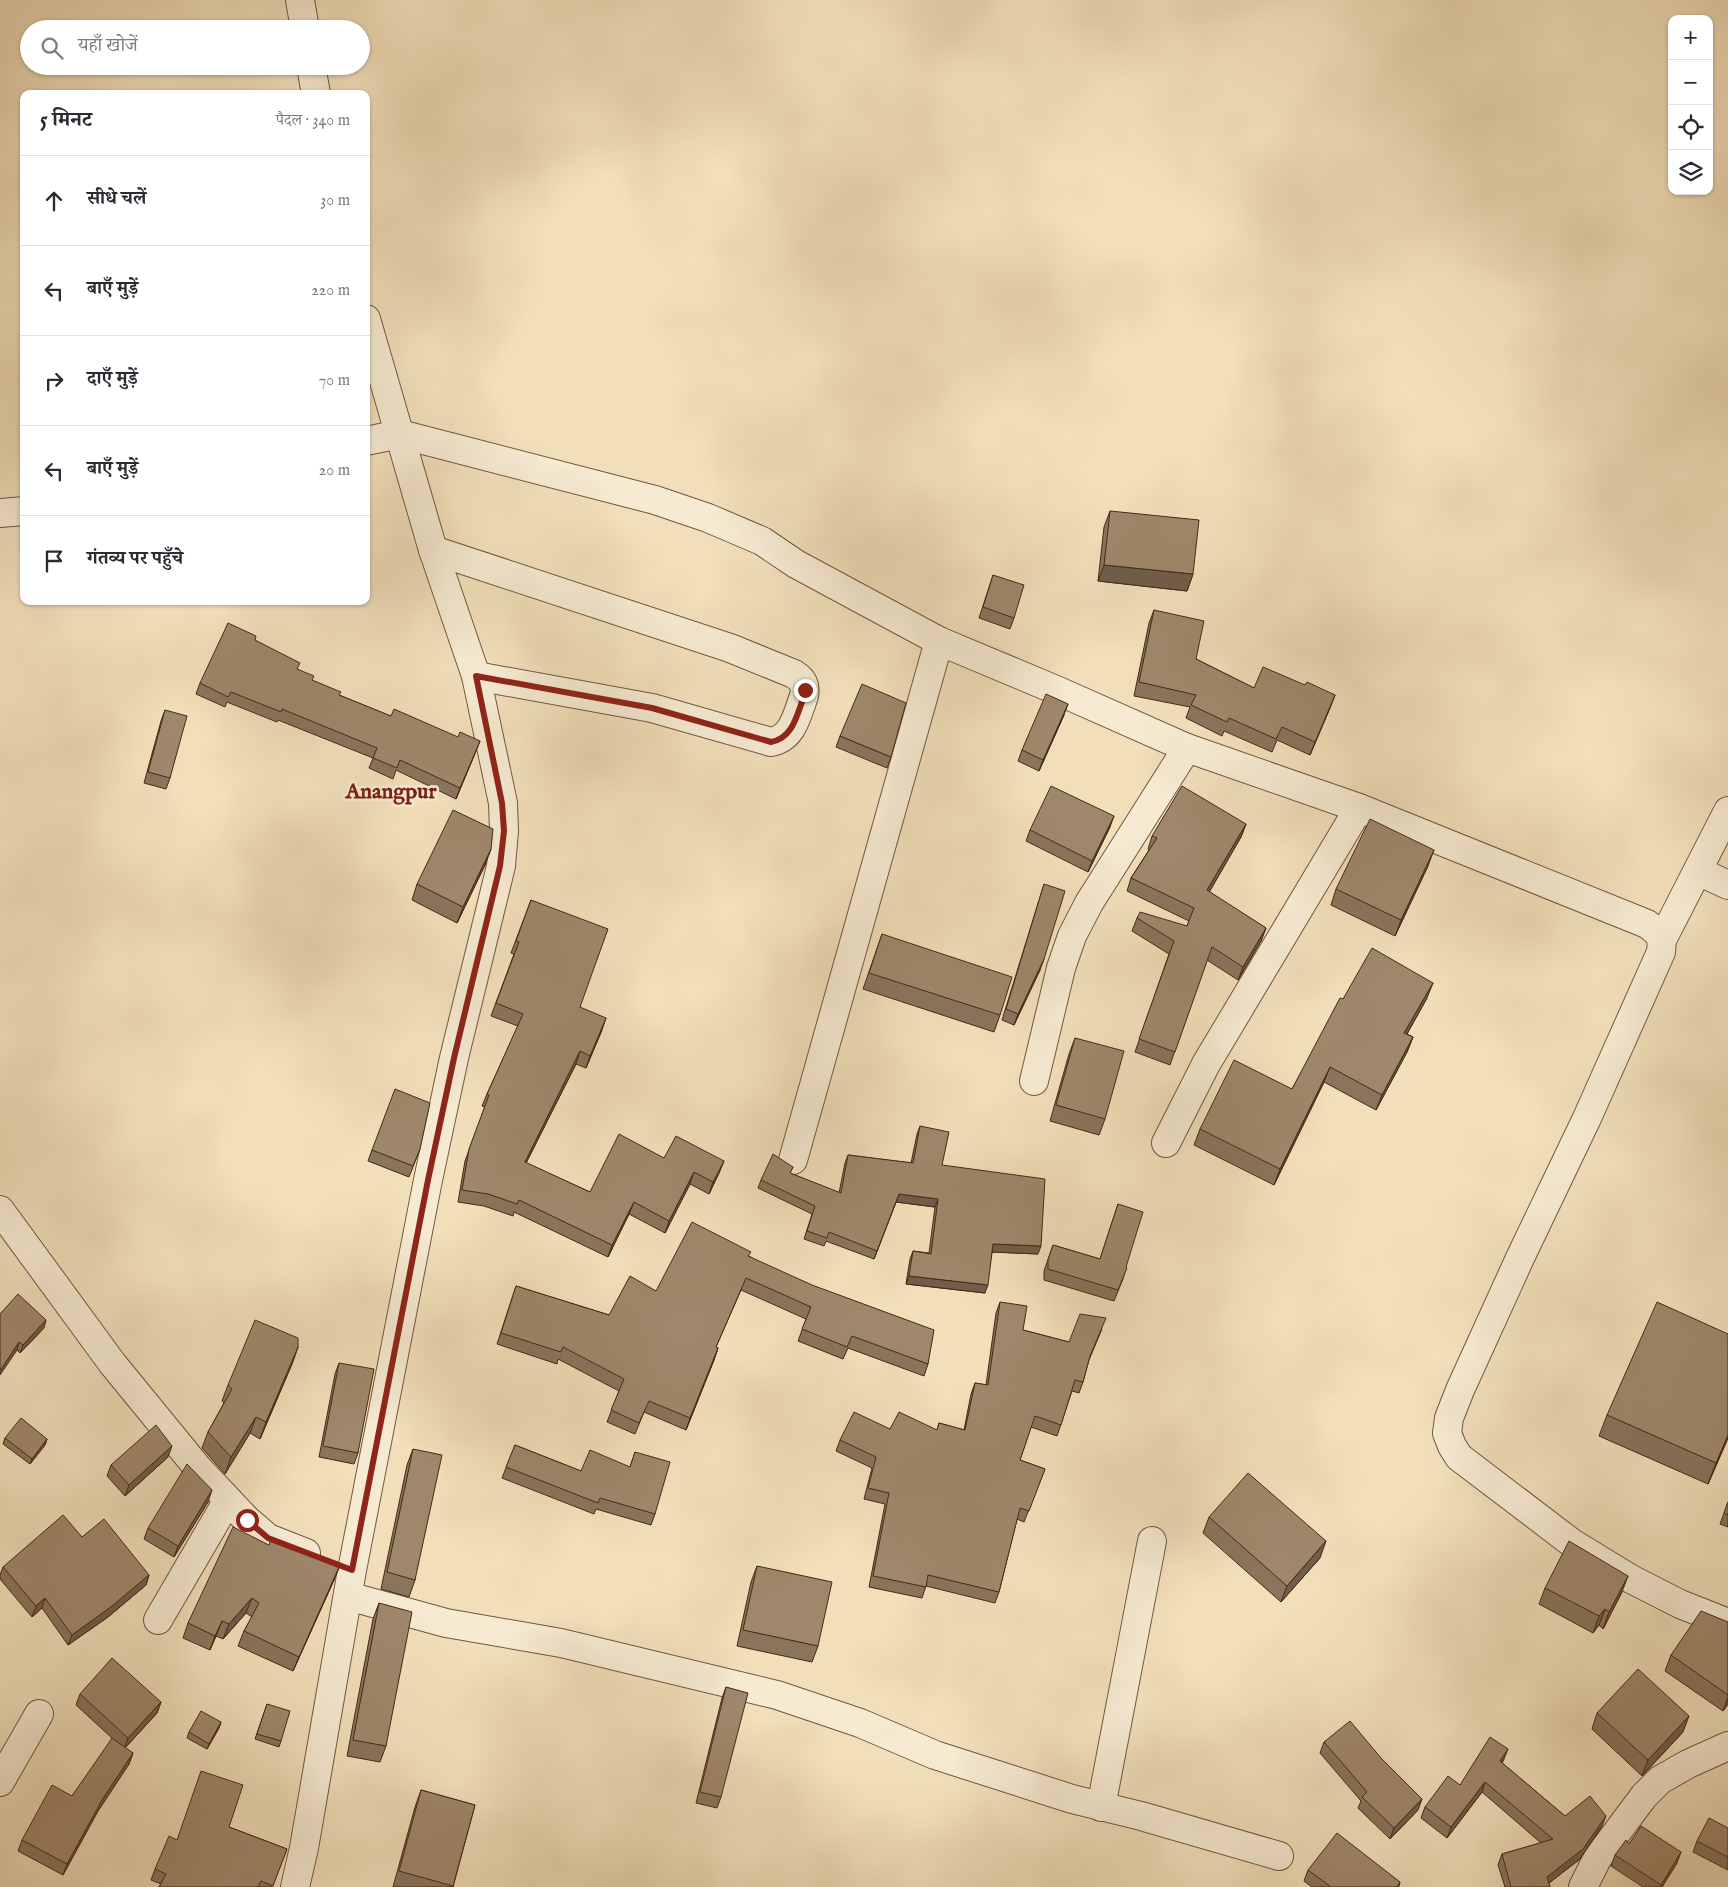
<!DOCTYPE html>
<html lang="hi">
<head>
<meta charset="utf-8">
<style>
  body { margin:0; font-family:"IM FELL English","Noto Serif Devanagari",serif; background:#f7f7f7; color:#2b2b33 }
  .controls { position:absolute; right:15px; top:15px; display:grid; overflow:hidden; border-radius:10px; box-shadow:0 1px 4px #0004 }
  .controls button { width:45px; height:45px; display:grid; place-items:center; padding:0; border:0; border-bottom:1px solid #e1e1e2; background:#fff; color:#2b2b33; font:25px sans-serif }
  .stop { position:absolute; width:15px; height:15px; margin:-11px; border:4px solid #8f2418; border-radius:50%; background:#fff }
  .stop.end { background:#8f2418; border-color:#fff; box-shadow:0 1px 5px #0008 }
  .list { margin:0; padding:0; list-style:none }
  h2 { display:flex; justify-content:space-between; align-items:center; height:65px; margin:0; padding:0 20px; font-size:21px }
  h2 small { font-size:16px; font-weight:400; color:#7c7c81 }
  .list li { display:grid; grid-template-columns:32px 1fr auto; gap:15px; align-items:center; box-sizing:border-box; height:90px; padding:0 20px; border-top:1px solid #e1e1e2 }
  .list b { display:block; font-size:19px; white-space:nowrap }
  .list em { font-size:16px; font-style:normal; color:#7c7c81 }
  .icon { flex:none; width:28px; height:28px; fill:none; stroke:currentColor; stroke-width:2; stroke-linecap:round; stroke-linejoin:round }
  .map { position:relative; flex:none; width:1728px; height:1887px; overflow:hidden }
  .search { position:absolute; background:#fff; box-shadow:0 1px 4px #0004; left:20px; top:20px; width:350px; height:55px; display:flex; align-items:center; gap:12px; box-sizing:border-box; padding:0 18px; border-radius:28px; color:#7c7c81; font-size:19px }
  .panel { position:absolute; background:#fff; box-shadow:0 1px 4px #0004; left:20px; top:90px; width:350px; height:515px; border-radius:10px }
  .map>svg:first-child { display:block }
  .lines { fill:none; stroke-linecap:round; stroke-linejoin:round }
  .minor-casing { stroke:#72563e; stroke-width:30 }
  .minor { stroke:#f6ead2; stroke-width:28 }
  .wall { fill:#89745c; stroke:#472815 }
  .shaded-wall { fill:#6f5e4b; stroke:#472815 }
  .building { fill:#9f876b; stroke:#472815 }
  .route { stroke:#8f2418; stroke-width:6 }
  .labels { text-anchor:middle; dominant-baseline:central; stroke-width:5; stroke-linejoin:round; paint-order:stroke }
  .district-label { font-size:22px; font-weight:bold; fill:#7a1f14; stroke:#f6ead2 }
</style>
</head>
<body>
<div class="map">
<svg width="1728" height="1887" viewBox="0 0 1728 1887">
  <rect width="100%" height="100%" fill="#f1dfba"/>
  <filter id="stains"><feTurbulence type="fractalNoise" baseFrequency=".004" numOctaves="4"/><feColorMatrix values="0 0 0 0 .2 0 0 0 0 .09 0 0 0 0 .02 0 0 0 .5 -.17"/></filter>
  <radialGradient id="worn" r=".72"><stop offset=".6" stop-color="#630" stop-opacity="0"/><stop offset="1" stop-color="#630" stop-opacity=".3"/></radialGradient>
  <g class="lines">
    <defs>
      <g id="minor">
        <path d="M300,0L305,29"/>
        <path d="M311,66L316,94"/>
        <path d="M366,441L400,434L655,500L708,518L762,541L796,564L939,641L1056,690L1187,748L1359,808L1647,924C1659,933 1663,936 1661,952L1587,1118L1520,1258L1460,1390L1449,1418L1447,1433L1452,1446L1459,1457L1572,1543L1631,1579L1680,1604L1728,1623"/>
        <path d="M0,513L24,511"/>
        <path d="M433,550L730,648L794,674C803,680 806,685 804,696C797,715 793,738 771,742L652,708L476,676"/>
        <path d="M1698,871L1728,885"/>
        <path d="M1662,940L1728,811"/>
        <path d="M1034,1081L1061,968L1072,936L1089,903L1187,748"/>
        <path d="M1166,1143L1206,1064L1359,808"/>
        <path d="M793,1160L939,641"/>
        <path d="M0,1210L112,1363L197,1467L247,1520L268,1538L306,1553"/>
        <path d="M348,1596L446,1623L561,1643L777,1695L860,1723L935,1755L1013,1780L1072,1799L1141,1816L1279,1856"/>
        <path d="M158,1620L228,1500"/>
        <path d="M0,1782L39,1714"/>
        <path d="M1101,1807L1152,1541"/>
        <path d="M295,1887L304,1848L352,1570L428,1180L454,1058L501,866L504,831L503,803L476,676L433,550L366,319"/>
        <path d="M1583,1887L1597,1859L1644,1796L1660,1780L1688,1764L1728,1746"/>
      </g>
    </defs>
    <!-- minor casing -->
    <use href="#minor" class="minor-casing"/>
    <!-- minor -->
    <use href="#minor" class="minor"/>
  </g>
  <!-- wall -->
  <g class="wall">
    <path d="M1110,511L1193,574L1187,591L1098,581L1104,527Z"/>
    <path d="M993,575L1014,618L1010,629L979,618Z"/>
    <path d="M1154,610L1196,659L1254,688L1305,685L1335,695L1330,708L1310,755L1277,740L1272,752L1224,731L1222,736L1186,718L1190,707L1134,696L1149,623Z"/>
    <path d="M255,640L297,669L312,680L339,695L476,751L456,799L396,770L393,779L369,768L373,758L278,720L277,722L227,702L225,707L196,694L200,683Z"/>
    <path d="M165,710L170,778L166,789L144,783L161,721Z"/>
    <path d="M1064,715L1039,771L1018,761L1022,750Z"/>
    <path d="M840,736L891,757L887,768L836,747Z"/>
    <path d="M1246,824L1241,837L1209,892L1266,928L1261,941L1238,980L1207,960L1170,1065L1135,1052L1169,954L1132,931L1137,918L1187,926L1189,921L1127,891L1131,878L1149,850L1148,849L1152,836Z"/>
    <path d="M1110,827L1088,872L1026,841L1030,830Z"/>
    <path d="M491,849L485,865L457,923L412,900L417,884Z"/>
    <path d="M1428,866L1395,936L1331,905L1336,889Z"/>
    <path d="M1044,884L1040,970L1014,1025L1002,1020Z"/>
    <path d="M531,900L580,1007L602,1030L586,1068L576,1064L526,1163L590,1192L664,1158L724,1161L719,1173L709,1194L690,1184L665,1233L629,1214L608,1257L514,1212L513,1216L484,1206L458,1202L465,1161L485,1107L482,1106L487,1094L518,1026L491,1016L514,954L511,953Z"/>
    <path d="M882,934L1000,1015L994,1032L863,989Z"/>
    <path d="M1427,998L1407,1034L1413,1037L1407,1052L1376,1110L1324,1082L1274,1185L1194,1145L1200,1129L1292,1089L1343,999Z"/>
    <path d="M1075,1038L1105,1119L1099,1135L1050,1121L1069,1054Z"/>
    <path d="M920,1126L942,1165L1038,1254L992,1252L985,1293L906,1284L910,1259L913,1251L929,1253L935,1207L896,1202L874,1259L826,1241L824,1246L804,1239L812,1214L758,1188L761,1180L793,1167L790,1173L839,1193L845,1163L848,1155L911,1163L917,1134Z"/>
    <path d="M420,1149L409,1177L368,1161L372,1150Z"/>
    <path d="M1118,1204L1126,1267L1123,1279L1114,1301L1044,1280V1271L1053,1245L1100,1259Z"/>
    <path d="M749,1256L928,1364L924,1376L848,1348L843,1359L798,1341L806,1319L741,1290L716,1347L718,1348L714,1360L686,1430L644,1412L635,1434L607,1422L619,1391L558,1359L557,1364L497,1344L516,1286L609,1315L656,1291Z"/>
    <path d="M1000,1302L1023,1330L1069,1342L1102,1329L1089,1360L1083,1382L1079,1393L1072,1391L1057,1436L1031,1427L1020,1460L1045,1469L1024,1522L1017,1519L999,1592L995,1603L926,1586L922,1598L869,1587L885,1504L864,1499L872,1468L836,1451L840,1440L890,1429L937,1430L939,1423L964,1430L971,1394L975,1383L986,1385L996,1313Z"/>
    <path d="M0,1314L44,1328L20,1353L17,1350Z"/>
    <path d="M1728,1334V1438L1708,1484L1599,1436L1607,1415Z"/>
    <path d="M298,1347L292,1364L260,1439L250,1433L225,1474L202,1448L208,1432L224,1403L222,1401L228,1385Z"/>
    <path d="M339,1363L358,1453L354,1464L319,1457L335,1374Z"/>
    <path d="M5,1438L47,1439L45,1445L30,1464L3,1444Z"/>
    <path d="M515,1445L581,1471L630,1467L635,1452L655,1514L651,1525L596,1509L594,1514L502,1478Z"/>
    <path d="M413,1449L415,1580L409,1597L381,1589L407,1465Z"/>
    <path d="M168,1457L125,1496L107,1476L111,1465Z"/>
    <path d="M208,1502L174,1557L144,1539L148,1528Z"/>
    <path d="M1728,1502V1527L1720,1524Z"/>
    <path d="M1209,1517L1320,1558L1281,1602L1203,1533Z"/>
    <path d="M82,1537L149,1575L146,1585L108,1617L68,1645L42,1608L32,1617L0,1579V1575L3,1567Z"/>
    <path d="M269,1545L340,1565L334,1580L293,1671L238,1646L244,1631L252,1617L246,1613L223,1639L216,1636L210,1650L183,1638L188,1623Z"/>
    <path d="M757,1566L818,1646L812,1662L737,1646L751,1582Z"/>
    <path d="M1545,1588L1622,1592L1603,1629L1599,1625L1593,1633L1539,1604Z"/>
    <path d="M379,1603L386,1746L380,1762L347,1756L373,1619Z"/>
    <path d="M1728,1622V1704L1723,1711L1665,1671L1671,1655Z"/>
    <path d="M726,1687L721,1797L717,1808L696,1803L722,1698Z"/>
    <path d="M80,1694L161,1702L157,1713L125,1748L133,1753L129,1764L98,1811L63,1875L18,1851L22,1840L72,1796L113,1739L76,1705Z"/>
    <path d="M267,1704L281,1741L279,1747L255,1739Z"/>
    <path d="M1597,1713L1683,1732L1642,1776L1592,1729Z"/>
    <path d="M221,1722L219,1728L207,1749L187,1738L189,1732Z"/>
    <path d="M1324,1742L1418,1810L1390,1839L1358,1808L1361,1801L1320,1753Z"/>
    <path d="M1504,1759L1502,1763L1565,1816L1602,1826L1580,1859L1549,1883L1550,1887H1505L1498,1865L1502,1854L1541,1843L1482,1792L1447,1838L1421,1818L1425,1807L1460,1785Z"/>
    <path d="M421,1790L475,1805L453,1887H393L415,1807Z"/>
    <path d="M229,1827L287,1849L272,1887H159L161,1884L151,1880L155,1869L177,1839Z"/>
    <path d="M1728,1828V1870L1693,1852L1697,1841Z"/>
    <path d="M1629,1844L1677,1863L1662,1887H1643L1611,1866L1615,1855Z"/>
    <path d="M1308,1870L1400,1882L1399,1887H1312L1304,1881Z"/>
  </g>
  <!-- shaded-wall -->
  <g class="shaded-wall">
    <path d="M1104,565L1193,574L1187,591L1098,581Z"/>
    <path d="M1335,695L1330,708L1310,755L1315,742Z"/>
    <path d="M1068,704L1064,715L1039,771L1043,760Z"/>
    <path d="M480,741L476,751L456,799L460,788Z"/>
    <path d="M1114,816L1110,827L1088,872L1092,861Z"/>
    <path d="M1246,824L1241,837L1203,903L1207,890Z"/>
    <path d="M491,849L485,865L457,923L463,907Z"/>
    <path d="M1434,850L1428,866L1395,936L1401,920Z"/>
    <path d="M1266,928L1261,941L1238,980L1243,967Z"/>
    <path d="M1044,959L1040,970L1014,1025L1018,1014Z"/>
    <path d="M1433,983L1427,998L1399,1048L1404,1033Z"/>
    <path d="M606,1018L602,1030L586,1068L590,1056Z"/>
    <path d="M1413,1037L1407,1052L1376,1110L1382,1095Z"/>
    <path d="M580,1051L576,1064L520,1175L525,1162Z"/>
    <path d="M1330,1067L1324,1082L1274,1185L1280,1169Z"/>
    <path d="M724,1161L719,1173L709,1194L713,1182Z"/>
    <path d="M694,1172L690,1184L665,1233L669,1221Z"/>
    <path d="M899,1194L938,1199L935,1207L896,1202L874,1259Z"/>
    <path d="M634,1202L629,1214L608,1257L612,1245Z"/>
    <path d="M993,1244L1041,1246L1038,1254L990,1252Z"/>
    <path d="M909,1276L988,1285L985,1293L906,1284Z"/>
    <path d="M46,1320L44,1328L20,1353L23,1345Z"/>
    <path d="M19,1342L17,1350L0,1375V1371Z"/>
    <path d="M298,1347L292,1364L260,1439L266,1422Z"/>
    <path d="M718,1348L714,1360L686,1430L690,1418Z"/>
    <path d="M256,1417L250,1433L225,1474L231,1457Z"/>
    <path d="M1728,1435V1438L1708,1484L1716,1463Z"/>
    <path d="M47,1439L45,1445L30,1464L32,1459Z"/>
    <path d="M172,1446L168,1457L125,1496L129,1485Z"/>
    <path d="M212,1490L208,1502L174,1557L178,1546Z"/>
    <path d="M1326,1541L1320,1558L1281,1602L1287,1586Z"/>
    <path d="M340,1565L334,1580L293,1671L299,1657Z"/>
    <path d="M149,1575L146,1585L108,1617L68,1645L72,1635Z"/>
    <path d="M1628,1576L1622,1592L1603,1629L1609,1612Z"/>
    <path d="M45,1598L42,1608L32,1617L36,1606Z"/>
    <path d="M252,1598L246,1613L223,1639L229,1624Z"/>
    <path d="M1605,1609L1599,1625L1593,1633L1599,1616Z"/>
    <path d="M222,1621L216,1636L210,1650L215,1636Z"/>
    <path d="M1728,1697V1704L1723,1711Z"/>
    <path d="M161,1702L157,1713L124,1749L128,1738Z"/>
    <path d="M1689,1716L1683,1732L1642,1776L1648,1760Z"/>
    <path d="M221,1722L219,1728L207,1749L209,1744Z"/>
    <path d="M1508,1749L1504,1759L1496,1772L1500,1761Z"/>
    <path d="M133,1753L129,1764L98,1811L63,1875L67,1864L102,1800Z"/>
    <path d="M1485,1782L1482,1792L1447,1838L1451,1827Z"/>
    <path d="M1422,1799L1418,1810L1390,1839L1394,1828Z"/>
    <path d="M1606,1816L1602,1826L1580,1859L1544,1887L1547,1877Z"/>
    <path d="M1681,1852L1677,1863L1662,1887H1660Z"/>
  </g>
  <!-- building -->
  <g class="building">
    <path d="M1110,511L1199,520L1193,574L1104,565Z"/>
    <path d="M993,575L1024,585L1014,618L983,607Z"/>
    <path d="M1154,610L1204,621L1196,659L1254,688L1263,667L1305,685L1307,682L1335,695L1315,742L1282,727L1276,739L1229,718L1227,722L1191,705L1196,695L1139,682Z"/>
    <path d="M228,623L256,636L255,640L300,663L297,669L314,676L312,680L341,692L339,695L391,716L394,709L458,737L460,732L480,741L460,788L400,760L397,768L373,758L377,748L282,709L281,712L231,692L228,697L200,683Z"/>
    <path d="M862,684L906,703L891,757L840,736Z"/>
    <path d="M1046,694L1068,704L1043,760L1022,750Z"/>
    <path d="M165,710L187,716L170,778L148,772Z"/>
    <path d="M1051,786L1114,816L1092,861L1030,830Z"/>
    <path d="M1182,786L1246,824L1207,890L1266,928L1243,967L1212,947L1175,1052L1139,1039L1174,941L1137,918L1140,912L1187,926L1194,908L1131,878L1157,838L1152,836Z"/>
    <path d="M453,810L493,829L491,849L463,907L417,884Z"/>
    <path d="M1370,819L1434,850L1401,920L1336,889Z"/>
    <path d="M1044,884L1065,891L1044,959L1018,1014L1006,1009Z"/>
    <path d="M531,900L608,929L580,1007L606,1018L590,1056L580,1051L525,1162L590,1192L619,1134L664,1158L676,1136L724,1161L713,1182L694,1172L669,1221L634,1202L612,1245L519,1200L517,1204L488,1194L462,1190L469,1149L489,1095L487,1094L523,1014L496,1003L519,942L516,941Z"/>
    <path d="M882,934L1012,977L1000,1015L869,973Z"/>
    <path d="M1372,948L1433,983L1404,1033L1413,1037L1382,1095L1330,1067L1280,1169L1200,1129L1234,1060L1292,1089L1340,998L1343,999Z"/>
    <path d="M1075,1038L1124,1051L1105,1119L1056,1105Z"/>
    <path d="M395,1089L430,1103L420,1149L413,1166L372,1150Z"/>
    <path d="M920,1126L949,1132L942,1165L1045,1179L1041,1246L993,1244L988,1285L909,1276L913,1251L931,1254L938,1199L899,1194L877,1251L829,1232L827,1238L807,1231L815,1206L761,1180L773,1154L793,1167L790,1173L841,1193L848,1155L913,1163Z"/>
    <path d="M1118,1204L1143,1212L1126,1267L1127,1268L1118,1290L1048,1269V1260L1053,1245L1100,1259Z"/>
    <path d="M692,1222L751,1252L748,1256L812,1285L934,1330L928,1364L852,1336L847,1347L802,1329L811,1307L746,1278L716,1347L718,1348L690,1418L649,1401L639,1423L611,1410L624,1379L563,1347L561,1352L501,1333L516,1286L609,1315L630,1276L656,1291Z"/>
    <path d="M18,1294L46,1320L23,1345L19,1342L0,1371V1314Z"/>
    <path d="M1000,1302L1027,1306L1023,1330L1069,1342L1080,1314L1106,1318L1090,1356L1083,1382L1075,1380L1061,1425L1035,1416L1020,1460L1045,1469L1029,1511L1020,1508L999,1592L928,1575L926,1587L873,1576L889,1493L868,1488L876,1457L840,1440L854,1412L890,1429L899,1412L937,1430L939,1423L965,1430L975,1383L988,1385Z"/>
    <path d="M1657,1302L1728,1334V1435L1716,1463L1607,1415Z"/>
    <path d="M255,1320L298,1338V1347L266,1422L256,1417L231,1457L208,1432L232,1389L228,1385Z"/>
    <path d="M339,1363L374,1369L358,1453L323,1446Z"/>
    <path d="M21,1418L47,1439L32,1459L5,1438Z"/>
    <path d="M156,1425L172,1446L129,1485L111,1465Z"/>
    <path d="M515,1445L581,1471L590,1450L630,1467L635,1452L670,1462L655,1514L600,1498L598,1503L506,1467Z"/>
    <path d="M413,1449L442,1455L415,1580L387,1572Z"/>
    <path d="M187,1464L212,1490L178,1546L148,1528Z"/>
    <path d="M1248,1473L1326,1541L1287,1586L1209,1517Z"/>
    <path d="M1728,1502V1515L1724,1513Z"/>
    <path d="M63,1515L82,1537L104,1519L149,1575L112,1606L72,1635L45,1598L36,1606L3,1567Z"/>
    <path d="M233,1527L269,1545L271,1539L340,1565L299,1657L244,1631L259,1603L252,1598L229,1624L222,1621L215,1636L188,1623Z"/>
    <path d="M1569,1541L1628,1576L1609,1612L1605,1609L1599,1616L1545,1588Z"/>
    <path d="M757,1566L832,1582L818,1646L743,1630Z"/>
    <path d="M379,1603L412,1612L386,1746L353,1740Z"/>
    <path d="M1701,1611L1728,1622V1695L1671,1655Z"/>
    <path d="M112,1658L161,1702L128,1738L80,1694Z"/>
    <path d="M1638,1669L1689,1716L1648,1760L1597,1713Z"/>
    <path d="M726,1687L748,1693L721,1797L700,1792Z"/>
    <path d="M267,1704L290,1711L281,1741L257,1734Z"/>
    <path d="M201,1711L221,1722L209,1744L189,1732Z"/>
    <path d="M1350,1721L1381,1758L1422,1799L1394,1828L1362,1797L1367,1792L1324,1742Z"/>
    <path d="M1490,1737L1508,1749L1500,1761L1565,1816L1590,1796L1606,1816L1583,1849L1547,1877L1550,1887H1511L1502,1854L1553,1839L1485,1782L1451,1827L1425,1807L1448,1776L1460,1785Z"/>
    <path d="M112,1738L133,1753L102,1800L67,1864L22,1840L52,1785L72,1796Z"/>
    <path d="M201,1771L243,1785L229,1827L287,1849L273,1886L261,1881L258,1887H159L166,1874L155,1869L169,1836L177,1840Z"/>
    <path d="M421,1790L475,1805L453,1886L399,1871Z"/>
    <path d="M1709,1818L1728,1828V1857L1697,1841Z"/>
    <path d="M1641,1826L1681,1852L1661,1885L1615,1855L1626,1840L1629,1844Z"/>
    <path d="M1337,1833L1400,1882L1397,1887H1331L1308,1870Z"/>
  </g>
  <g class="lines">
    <!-- route -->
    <path class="route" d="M247,1520L268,1538L352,1570L428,1180L454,1058L500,866L504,831L502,803L476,676L652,708L771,742C793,738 797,715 804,696L805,690"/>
  </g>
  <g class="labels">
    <!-- district labels -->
    <g class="district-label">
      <text x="391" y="792">Anangpur</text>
    </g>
  </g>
  <rect width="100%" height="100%" filter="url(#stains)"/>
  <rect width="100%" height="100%" fill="url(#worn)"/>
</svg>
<div class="controls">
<button>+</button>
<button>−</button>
<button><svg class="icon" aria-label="locate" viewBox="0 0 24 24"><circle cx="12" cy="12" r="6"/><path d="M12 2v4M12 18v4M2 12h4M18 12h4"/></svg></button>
<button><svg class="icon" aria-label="layers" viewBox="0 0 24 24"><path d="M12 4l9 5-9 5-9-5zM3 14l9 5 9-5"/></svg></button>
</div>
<div class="stop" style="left:247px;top:1520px"></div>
<div class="stop end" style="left:805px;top:690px"></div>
<div class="search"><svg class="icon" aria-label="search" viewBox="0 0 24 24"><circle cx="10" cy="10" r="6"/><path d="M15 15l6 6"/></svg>यहाँ खोजें</div>
<section class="panel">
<h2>5 मिनट<small>पैदल · 340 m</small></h2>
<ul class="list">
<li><svg class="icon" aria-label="ahead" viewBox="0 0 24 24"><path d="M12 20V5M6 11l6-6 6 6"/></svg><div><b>सीधे चलें</b></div><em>30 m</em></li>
<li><svg class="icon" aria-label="left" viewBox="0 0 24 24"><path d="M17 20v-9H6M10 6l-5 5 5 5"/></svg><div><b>बाएँ मुड़ें</b></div><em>220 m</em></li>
<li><svg class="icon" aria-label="right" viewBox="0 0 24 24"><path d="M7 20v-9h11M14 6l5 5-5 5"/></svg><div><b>दाएँ मुड़ें</b></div><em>70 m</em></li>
<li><svg class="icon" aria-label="left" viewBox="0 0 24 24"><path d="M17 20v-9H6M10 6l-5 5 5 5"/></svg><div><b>बाएँ मुड़ें</b></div><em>20 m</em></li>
<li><svg class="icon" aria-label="arrive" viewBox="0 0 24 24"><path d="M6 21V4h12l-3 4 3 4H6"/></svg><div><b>गंतव्य पर पहुँचे</b></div></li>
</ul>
</section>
</div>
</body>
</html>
